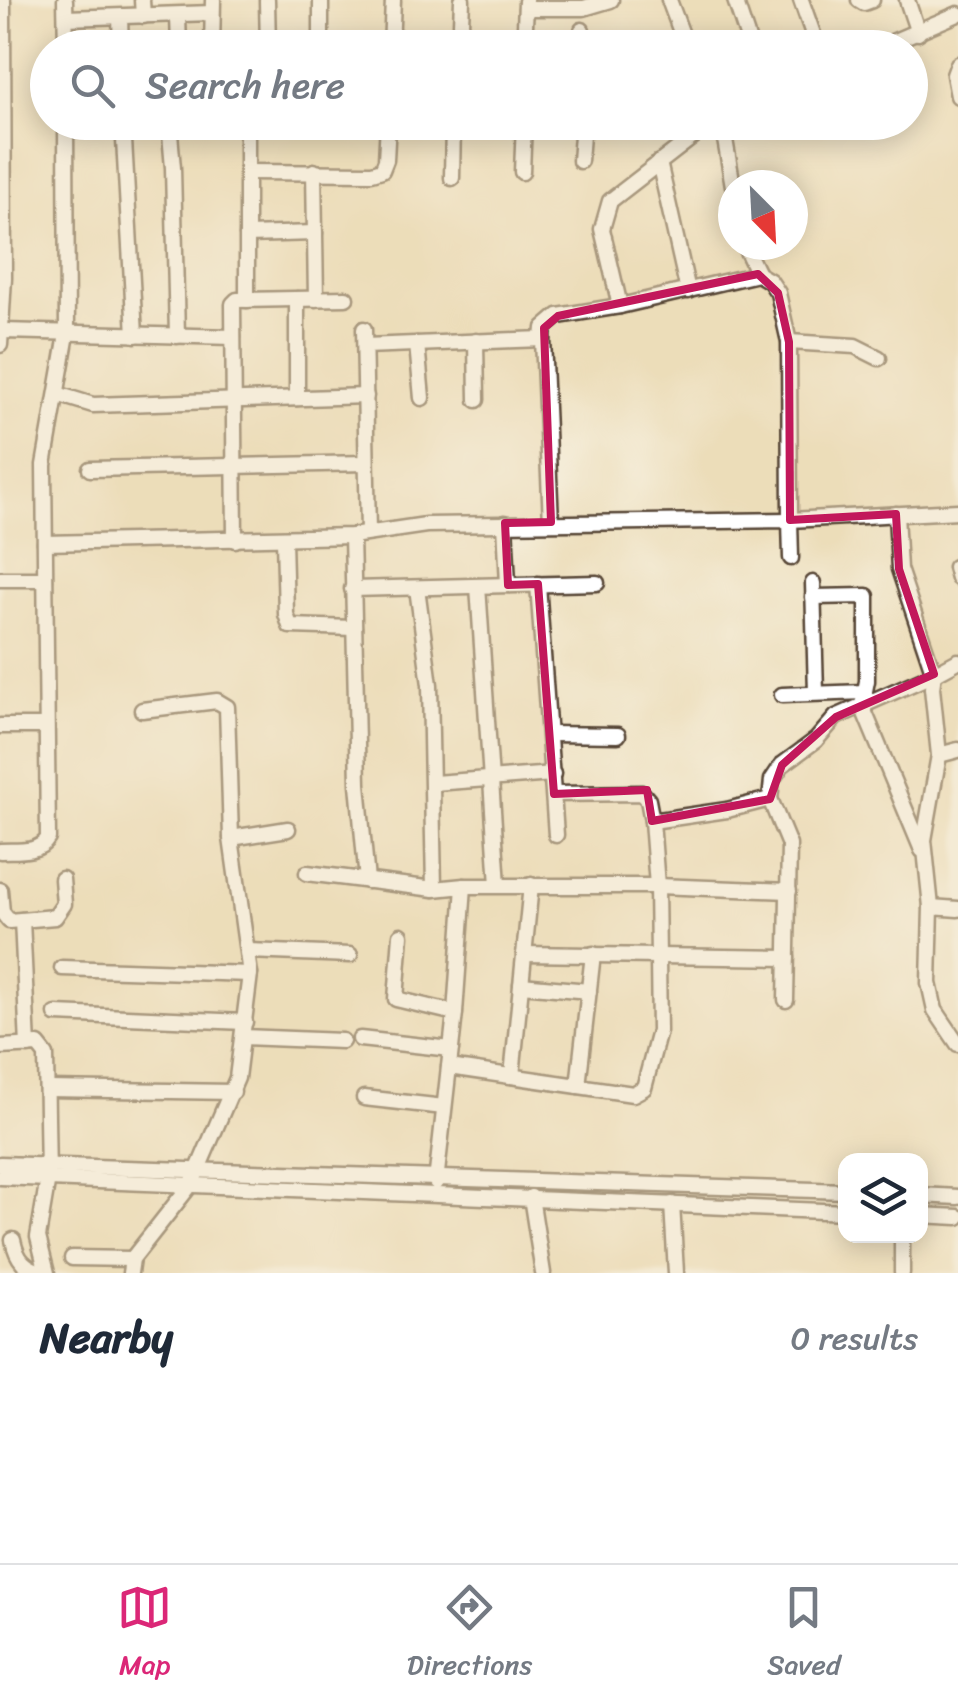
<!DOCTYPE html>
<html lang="en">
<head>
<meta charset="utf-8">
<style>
  body { margin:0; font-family:Sriracha,sans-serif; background:#f2f2f3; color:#1f2937 }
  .controls { position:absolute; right:30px; bottom:30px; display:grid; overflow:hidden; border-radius:20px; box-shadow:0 5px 25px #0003 }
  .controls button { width:90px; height:90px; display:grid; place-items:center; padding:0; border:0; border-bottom:2px solid #e0e1e3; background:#fff; color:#1f2937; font:50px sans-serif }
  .compass { position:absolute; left:718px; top:170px; width:90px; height:90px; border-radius:50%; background:#fff; box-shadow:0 5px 25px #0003; rotate:156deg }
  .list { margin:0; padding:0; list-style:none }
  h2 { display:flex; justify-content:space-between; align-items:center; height:130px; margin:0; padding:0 40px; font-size:42px }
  h2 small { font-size:32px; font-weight:400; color:#747a83 }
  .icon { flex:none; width:55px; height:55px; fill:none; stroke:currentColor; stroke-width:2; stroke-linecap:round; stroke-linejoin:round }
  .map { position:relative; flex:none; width:958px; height:1273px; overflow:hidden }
  .search { position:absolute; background:#fff; box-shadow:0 5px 25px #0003; left:30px; right:30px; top:30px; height:110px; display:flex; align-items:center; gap:25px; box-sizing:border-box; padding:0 35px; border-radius:55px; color:#747a83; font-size:38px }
  .sheet { height:290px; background:#fff }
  nav { display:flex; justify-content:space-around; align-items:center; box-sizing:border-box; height:140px; border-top:2px solid #e0e1e3; background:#fff; font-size:28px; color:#747a83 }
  nav a { display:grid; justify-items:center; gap:5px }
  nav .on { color:#db2777 }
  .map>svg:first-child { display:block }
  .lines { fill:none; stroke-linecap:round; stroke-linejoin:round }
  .minor-casing { stroke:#564535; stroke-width:19 }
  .minor { stroke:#fff; stroke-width:14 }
  .marked { fill:none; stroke:#c2185b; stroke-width:8; stroke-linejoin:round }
</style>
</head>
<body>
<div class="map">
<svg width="958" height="1273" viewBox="0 0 958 1273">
  <rect width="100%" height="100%" fill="#fdfcf7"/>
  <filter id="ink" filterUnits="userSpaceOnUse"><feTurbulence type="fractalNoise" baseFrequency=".01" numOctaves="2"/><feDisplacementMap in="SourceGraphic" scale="20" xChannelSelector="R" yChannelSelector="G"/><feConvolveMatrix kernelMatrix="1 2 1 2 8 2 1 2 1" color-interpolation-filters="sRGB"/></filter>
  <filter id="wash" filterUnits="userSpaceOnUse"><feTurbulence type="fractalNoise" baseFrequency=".0048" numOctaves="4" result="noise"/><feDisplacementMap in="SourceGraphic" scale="40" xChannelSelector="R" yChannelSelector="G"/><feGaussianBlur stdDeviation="2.25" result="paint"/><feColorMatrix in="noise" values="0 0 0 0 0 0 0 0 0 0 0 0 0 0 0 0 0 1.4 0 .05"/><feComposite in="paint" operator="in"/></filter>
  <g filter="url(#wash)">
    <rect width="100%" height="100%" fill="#ecddb9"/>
  </g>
  <g filter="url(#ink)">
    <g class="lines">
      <defs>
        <g id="minor">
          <path d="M65,0L66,48"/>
          <path d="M142,0L143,16"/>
          <path d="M267,0L268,48"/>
          <path d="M321,0V48"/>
          <path d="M669,0L687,48"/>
          <path d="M735,0L751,48"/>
          <path d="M801,0L818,48"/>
          <path d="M859,0L864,3L872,0"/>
          <path d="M907,0L918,33"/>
          <path d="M526,8H584L611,0"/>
          <path d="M178,15L179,48"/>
          <path d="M120,17L121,48"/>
          <path d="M66,18L212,13"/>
          <path d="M461,24L462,0"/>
          <path d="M525,27L526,1"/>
          <path d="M212,48L213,0"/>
          <path d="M391,48L393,0"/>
          <path d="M580,48L582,30"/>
          <path d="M878,48L958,14"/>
          <path d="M958,64L954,75L958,96"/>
          <path d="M123,122L135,335"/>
          <path d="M169,122L173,168L177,336"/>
          <path d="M247,122V300"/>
          <path d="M600,122L696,134"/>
          <path d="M722,122L733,186"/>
          <path d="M580,161L583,122"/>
          <path d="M659,162L688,291"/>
          <path d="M314,171L316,299"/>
          <path d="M247,172L372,173L382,170L386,160L388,122"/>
          <path d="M522,172L524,122"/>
          <path d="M452,178L453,122"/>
          <path d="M247,235L315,233"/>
          <path d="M744,245L758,274L770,281L778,293L789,342L790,520L958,511"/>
          <path d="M620,306L602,229L610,201L712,122"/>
          <path d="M364,329L368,533"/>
          <path d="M3,331L233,337"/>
          <path d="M543,339L551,522"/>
          <path d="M476,341L477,400"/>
          <path d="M789,342L855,346L879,358"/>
          <path d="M417,344L422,398"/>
          <path d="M0,345L4,278L3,0"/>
          <path d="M365,346L543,339L544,328L558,316L620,306L758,274"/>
          <path d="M57,394L93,405L366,396"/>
          <path d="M297,398V299"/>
          <path d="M90,469L366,463"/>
          <path d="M505,523L508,585"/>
          <path d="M352,536L358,784L367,881"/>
          <path d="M284,539L286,614L290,626L354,628"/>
          <path d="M235,540L233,304L237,300L346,298"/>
          <path d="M45,543L352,536L426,525L790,520L791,558"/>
          <path d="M955,567L958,578"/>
          <path d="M0,579H45"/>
          <path d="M813,583L816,693"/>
          <path d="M538,584L556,835"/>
          <path d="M478,586L498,885"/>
          <path d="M417,588L430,685L434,889"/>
          <path d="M352,589L597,583"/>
          <path d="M813,597L867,596V681L862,706L922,850"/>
          <path d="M958,661L934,674L932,688L939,755L924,840L931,907L929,983L935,1010L958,1044"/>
          <path d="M782,695L865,692"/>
          <path d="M0,726H46"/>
          <path d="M550,734L618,735"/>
          <path d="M939,755L958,750"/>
          <path d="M434,783L553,774"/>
          <path d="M554,794L642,793L648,800L652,821L727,810L770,799L772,780L782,765L816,740L836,717L934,674L899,569L896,514"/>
          <path d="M770,799L789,845L786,1000"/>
          <path d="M231,838L288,829"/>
          <path d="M0,851C16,850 39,854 48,838L44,465L67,334L66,122"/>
          <path d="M307,873L434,889L464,886L455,1013L436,1182"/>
          <path d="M464,886H657L789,891"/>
          <path d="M0,890L2,912L9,921L55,917L64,904L62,879"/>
          <path d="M931,907L958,909"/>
          <path d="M22,920L28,1046"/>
          <path d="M401,935L396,999L455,1013"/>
          <path d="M248,951L350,955"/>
          <path d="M524,954L787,958"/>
          <path d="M62,968L250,974"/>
          <path d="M521,985L589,991"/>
          <path d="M56,1014L245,1022"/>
          <path d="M243,1037L342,1041"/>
          <path d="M360,1039L451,1049"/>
          <path d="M0,1047L38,1045L46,1055L48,1178L38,1237L47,1273"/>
          <path d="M449,1067L633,1094L644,1088L659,1031L657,886L652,821"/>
          <path d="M512,1076L531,885"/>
          <path d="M578,1086L593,954"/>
          <path d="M48,1089L233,1092"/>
          <path d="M364,1098L444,1107"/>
          <path d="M0,1164L846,1191"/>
          <path d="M0,1177L846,1212"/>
          <path d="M920,1195L958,1197"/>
          <path d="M531,1197L543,1273"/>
          <path d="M672,1204L676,1273"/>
          <path d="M920,1215L958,1217"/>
          <path d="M13,1240C17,1260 25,1268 44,1273"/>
          <path d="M72,1258L132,1259"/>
          <path d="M130,1273L132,1259L192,1183L237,1078L250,974L231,838L227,707L217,701L142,710"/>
          <path d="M902,1273V1236"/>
        </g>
      </defs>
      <!-- minor casing -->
      <use href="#minor" class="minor-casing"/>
      <!-- minor -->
      <use href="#minor" class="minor"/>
    </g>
  </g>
  <!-- marked area -->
  <path d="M0 0H958V1273H0ZM758,274L778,293L789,342L790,520L896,514L899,569L934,674L836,717L782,765L770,799L652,821L647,790L554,794L538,584L508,585L505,523L551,522L544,328L558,316Z" fill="#ecddb9" fill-opacity=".55" fill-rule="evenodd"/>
  <path class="marked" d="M758,274L778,293L789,342L790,520L896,514L899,569L934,674L836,717L782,765L770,799L652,821L647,790L554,794L538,584L508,585L505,523L551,522L544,328L558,316Z"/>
</svg>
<div class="controls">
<button><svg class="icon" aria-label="layers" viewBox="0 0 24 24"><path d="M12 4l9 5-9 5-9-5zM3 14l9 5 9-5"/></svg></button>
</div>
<svg class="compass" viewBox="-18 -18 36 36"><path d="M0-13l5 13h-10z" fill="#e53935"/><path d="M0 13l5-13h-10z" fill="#747a83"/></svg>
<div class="search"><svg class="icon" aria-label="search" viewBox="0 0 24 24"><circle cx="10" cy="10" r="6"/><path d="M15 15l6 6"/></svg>Search here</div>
</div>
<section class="sheet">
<h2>Nearby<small>0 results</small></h2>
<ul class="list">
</ul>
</section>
<nav>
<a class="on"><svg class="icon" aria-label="map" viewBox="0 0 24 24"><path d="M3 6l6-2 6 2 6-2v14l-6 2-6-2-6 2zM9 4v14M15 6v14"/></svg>Map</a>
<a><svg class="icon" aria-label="directions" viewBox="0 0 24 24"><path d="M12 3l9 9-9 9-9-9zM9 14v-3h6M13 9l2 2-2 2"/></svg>Directions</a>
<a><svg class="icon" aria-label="saved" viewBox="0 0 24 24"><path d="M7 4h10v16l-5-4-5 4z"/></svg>Saved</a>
</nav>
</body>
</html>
